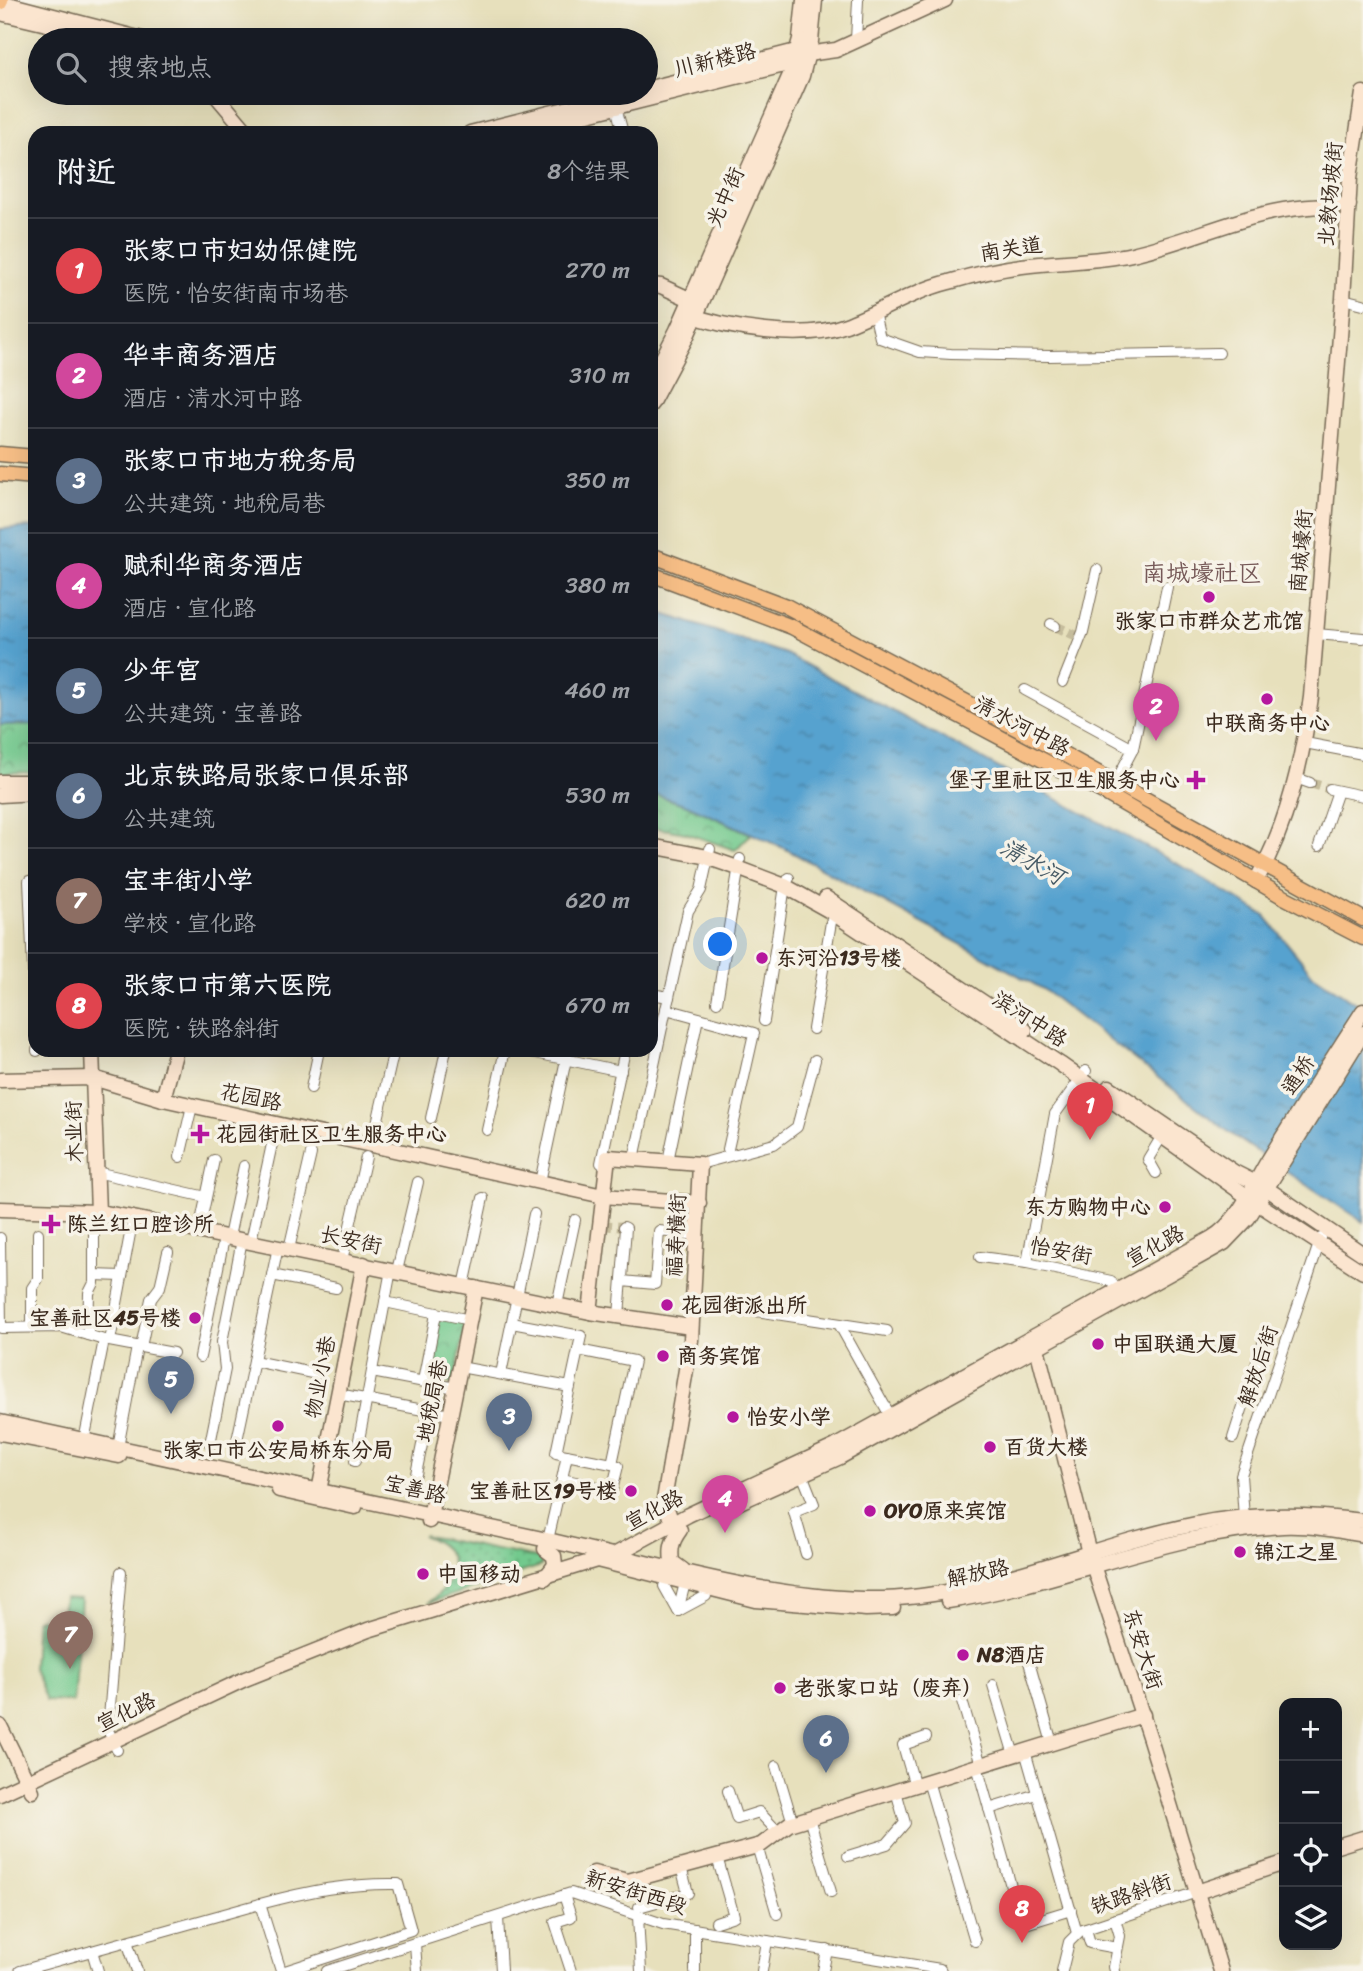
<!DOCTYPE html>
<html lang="zh">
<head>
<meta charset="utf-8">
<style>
  body { margin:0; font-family:Sriracha,"LXGW WenKai TC",sans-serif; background:#242831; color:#f1f3f6 }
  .controls { position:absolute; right:21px; bottom:21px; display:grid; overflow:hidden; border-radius:14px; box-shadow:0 7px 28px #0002 }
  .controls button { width:63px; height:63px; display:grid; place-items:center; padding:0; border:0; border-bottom:2px solid #363941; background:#171b24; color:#f1f3f6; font:35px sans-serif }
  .you { position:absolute; left:721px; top:945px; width:24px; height:24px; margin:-18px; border:5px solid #fff; border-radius:50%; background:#1a73e8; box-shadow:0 0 0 10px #1a73e833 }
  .badge { display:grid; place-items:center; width:46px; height:46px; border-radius:50%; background:#d690ce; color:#fff; font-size:23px; font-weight:700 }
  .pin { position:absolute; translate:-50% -58px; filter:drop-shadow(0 2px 4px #0008) }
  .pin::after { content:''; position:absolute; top:37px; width:24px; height:21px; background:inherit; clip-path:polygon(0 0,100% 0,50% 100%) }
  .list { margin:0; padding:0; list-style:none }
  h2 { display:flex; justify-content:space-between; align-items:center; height:91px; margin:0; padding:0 28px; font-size:30px }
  h2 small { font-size:23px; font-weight:400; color:#9ea1a6 }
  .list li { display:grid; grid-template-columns:46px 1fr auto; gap:21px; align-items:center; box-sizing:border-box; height:105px; padding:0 28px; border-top:2px solid #363941 }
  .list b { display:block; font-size:26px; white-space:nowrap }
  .list p { margin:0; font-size:23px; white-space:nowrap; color:#9ea1a6 }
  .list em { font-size:23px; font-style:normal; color:#9ea1a6 }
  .icon { flex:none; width:38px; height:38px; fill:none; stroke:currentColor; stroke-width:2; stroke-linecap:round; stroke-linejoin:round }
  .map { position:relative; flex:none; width:1363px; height:1971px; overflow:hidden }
  .search { position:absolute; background:#171b24; box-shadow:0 7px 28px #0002; left:28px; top:28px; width:630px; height:77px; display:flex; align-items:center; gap:18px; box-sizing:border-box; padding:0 24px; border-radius:38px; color:#9ea1a6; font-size:26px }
  .panel { position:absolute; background:#171b24; box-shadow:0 7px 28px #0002; left:28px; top:126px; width:630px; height:931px; border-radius:21px }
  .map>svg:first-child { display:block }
  .grass { fill:url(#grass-dots); stroke:#567a56; stroke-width:2 }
  .park { fill:url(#park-crowns); stroke:#567a56; stroke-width:2 }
  .pitch { fill:#72c98d; stroke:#567a56; stroke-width:2 }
  .water { fill:url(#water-ripples); stroke:#496676; stroke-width:2 }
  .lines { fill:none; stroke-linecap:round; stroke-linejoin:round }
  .street-tunnel { stroke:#c5bc9c; stroke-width:10; stroke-dasharray:10 5; stroke-linecap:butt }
  .street-casing { stroke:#776a55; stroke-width:12 }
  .secondary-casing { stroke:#776a55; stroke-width:17 }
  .primary-casing { stroke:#776a55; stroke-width:17 }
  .street { stroke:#fff; stroke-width:10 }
  .secondary { stroke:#fbe5cf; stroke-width:14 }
  .primary { stroke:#f6be86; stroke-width:14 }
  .poi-dot { fill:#b5179e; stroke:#f7f3e8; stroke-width:2.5 }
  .labels { text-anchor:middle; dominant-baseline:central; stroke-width:7; stroke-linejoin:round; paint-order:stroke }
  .street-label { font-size:21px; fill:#3b2a1e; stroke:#f7f3e8 }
  .poi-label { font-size:21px; font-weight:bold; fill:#3b2a1e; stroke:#f7f3e8; text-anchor:start }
  .water-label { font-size:23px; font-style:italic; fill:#465a65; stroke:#f7f3e8 }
  .quarter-label { font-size:24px; fill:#765958; stroke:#f7f3e8 }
</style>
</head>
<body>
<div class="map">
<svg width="1363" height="1971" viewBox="0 0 1363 1971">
  <defs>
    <pattern id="grass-dots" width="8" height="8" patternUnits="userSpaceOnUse" patternTransform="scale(1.75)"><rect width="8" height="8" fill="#72c98d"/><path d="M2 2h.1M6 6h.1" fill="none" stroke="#5fa373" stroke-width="1.8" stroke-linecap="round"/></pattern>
    <pattern id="park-crowns" width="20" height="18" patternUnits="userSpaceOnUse" patternTransform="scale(1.75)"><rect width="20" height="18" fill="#72c98d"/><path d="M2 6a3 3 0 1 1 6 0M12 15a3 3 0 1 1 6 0" fill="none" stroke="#5fa373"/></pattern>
    <pattern id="water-ripples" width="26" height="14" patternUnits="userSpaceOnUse" patternTransform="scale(1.75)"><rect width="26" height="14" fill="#57a2cf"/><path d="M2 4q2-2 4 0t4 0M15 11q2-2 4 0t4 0" fill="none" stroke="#4984a7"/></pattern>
  </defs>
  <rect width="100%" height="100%" fill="#f7f3e8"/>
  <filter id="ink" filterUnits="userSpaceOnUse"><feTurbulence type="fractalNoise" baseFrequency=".0143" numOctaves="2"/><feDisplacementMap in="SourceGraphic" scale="14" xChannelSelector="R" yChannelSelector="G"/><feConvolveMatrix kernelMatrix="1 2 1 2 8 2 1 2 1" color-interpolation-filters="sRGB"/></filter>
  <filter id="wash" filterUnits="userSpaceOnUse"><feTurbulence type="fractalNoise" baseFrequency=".00686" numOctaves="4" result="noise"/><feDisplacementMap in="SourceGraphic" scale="28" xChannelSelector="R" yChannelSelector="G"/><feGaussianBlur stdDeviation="1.57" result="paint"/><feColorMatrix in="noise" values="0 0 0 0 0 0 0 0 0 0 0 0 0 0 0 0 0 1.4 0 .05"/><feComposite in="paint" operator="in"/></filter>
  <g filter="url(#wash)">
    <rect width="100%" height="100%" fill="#e7e0bc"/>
    <!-- grass -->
    <path class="grass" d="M422,1535L537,1558L542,1561L541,1566L428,1603C460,1580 463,1550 422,1535Z"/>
    <!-- park -->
    <g class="park">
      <path d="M35,724V772L0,773V725Z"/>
      <path d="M651,793L687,805L751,834L735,850L686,833L651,827Z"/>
      <path d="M438,1317L466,1323L454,1384L426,1378Z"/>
    </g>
    <!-- pitch -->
    <path class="pitch" d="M64,1598L81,1599L73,1702L46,1701L33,1668L36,1619L61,1620Z"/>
    <!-- water -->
    <g class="water">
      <path d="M35,527V724L0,725V529Z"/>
      <path d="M651,610L786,654L1191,871L1265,916L1313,975L1363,1008V1222L1234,1136L1043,989L786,849L687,805L651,793Z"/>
    </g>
  </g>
  <g filter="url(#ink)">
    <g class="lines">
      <!-- street-tunnel -->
      <g class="street-tunnel">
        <path d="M1055,626L1077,636"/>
        <path d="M1310,783L1330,789"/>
        <path d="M602,1225L624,1227"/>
      </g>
      <defs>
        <g id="street">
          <path d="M856,40L858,0"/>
          <path d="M615,103L623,133"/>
          <path d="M1343,299L1363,304"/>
          <path d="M874,312L880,338L920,352L951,354L1049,356L1219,353"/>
          <path d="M1051,624L1055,626"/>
          <path d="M1316,634L1363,638"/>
          <path d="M1063,682L1083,632L1097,570"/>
          <path d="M1025,690L1133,749"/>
          <path d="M1305,743L1363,754"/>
          <path d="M1296,778L1310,783"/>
          <path d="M1115,783L1133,749L1167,587"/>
          <path d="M1330,789L1363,796"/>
          <path d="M1319,846L1338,791"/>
          <path d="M29,881L35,1015"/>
          <path d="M651,994L669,997L666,1009L754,1033L728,1149"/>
          <path d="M669,997L688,911L701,890L710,849"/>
          <path d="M717,1002L740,859"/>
          <path d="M764,1021L785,886L789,878"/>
          <path d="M813,1029L831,922L838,910"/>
          <path d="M37,1050V1051"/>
          <path d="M521,1050L621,1071"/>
          <path d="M311,1088L319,1050"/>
          <path d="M431,1118L446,1050"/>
          <path d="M487,1130L505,1050"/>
          <path d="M372,1145L394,1050"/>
          <path d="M180,1157L192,1106"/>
          <path d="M634,1159L666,1009"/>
          <path d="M668,1161L698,1018"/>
          <path d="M601,1163L625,1050"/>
          <path d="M700,1164L774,1144L797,1127L815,1060"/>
          <path d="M96,1172L206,1197"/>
          <path d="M1156,1173L1148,1159L1165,1131"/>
          <path d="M540,1182L568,1050"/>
          <path d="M199,1231L214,1160"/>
          <path d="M229,1237L244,1166"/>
          <path d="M0,1238L1,1328L61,1327L104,1340L173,1353"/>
          <path d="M251,1241L272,1144"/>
          <path d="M289,1249L311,1154"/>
          <path d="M980,1257L1027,1263L1111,1281L1120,1296"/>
          <path d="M342,1260L366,1157"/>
          <path d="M1027,1263L1055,1114L1086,1071"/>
          <path d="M397,1271L418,1182"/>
          <path d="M94,1275L122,1276"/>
          <path d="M272,1275L336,1288"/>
          <path d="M622,1281L655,1284L659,1231L697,1235"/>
          <path d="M464,1286L483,1198"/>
          <path d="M385,1302L470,1320"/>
          <path d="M557,1305L575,1220"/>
          <path d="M716,1305L887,1331"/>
          <path d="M619,1316L626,1228L624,1227"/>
          <path d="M512,1323L581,1336L578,1350"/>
          <path d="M839,1324L892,1419"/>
          <path d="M32,1327V1288L38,1279V1233"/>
          <path d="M88,1335L89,1293L94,1283V1221"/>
          <path d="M110,1341L133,1218"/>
          <path d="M141,1347L151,1299L160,1287L168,1252"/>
          <path d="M200,1357L223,1243"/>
          <path d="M254,1361L317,1374"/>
          <path d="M460,1367L570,1387L578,1350L634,1361L612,1464L618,1466L612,1490L562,1479L548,1540"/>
          <path d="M372,1372L456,1388"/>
          <path d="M501,1374L534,1214"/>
          <path d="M423,1381L436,1314"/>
          <path d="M570,1387L556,1453L612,1464"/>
          <path d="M338,1394L450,1415"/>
          <path d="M1233,1438L1266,1334"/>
          <path d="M210,1444L225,1369L222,1342L242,1240"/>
          <path d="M83,1446L104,1340"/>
          <path d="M235,1450L278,1247"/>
          <path d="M117,1453L137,1347"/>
          <path d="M355,1461L391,1270"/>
          <path d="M416,1474L429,1411"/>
          <path d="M802,1474L814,1504L794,1512L806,1554"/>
          <path d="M562,1479L567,1455"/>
          <path d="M1244,1518L1241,1475L1321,1238"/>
          <path d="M664,1586L678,1611L706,1596"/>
          <path d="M678,1611L685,1583"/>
          <path d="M1029,1662L1052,1743"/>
          <path d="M993,1685L1014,1755"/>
          <path d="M962,1701L981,1765"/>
          <path d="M117,1750L108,1730L121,1572"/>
          <path d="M1025,1751L1077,1933"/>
          <path d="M776,1766L793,1823"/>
          <path d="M977,1766L1022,1925L1071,1910"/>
          <path d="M928,1781L975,1941"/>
          <path d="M915,1786L903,1745L926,1737"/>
          <path d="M728,1791L737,1819L759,1812L778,1832"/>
          <path d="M989,1809L1037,1794"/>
          <path d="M809,1818L831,1892"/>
          <path d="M757,1846L777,1914"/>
          <path d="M848,1856L887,1844L905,1823L896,1791"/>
          <path d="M564,1895L571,1917L555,1922L571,1971"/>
          <path d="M260,1904C308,1891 348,1883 398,1884L411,1930L285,1971"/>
          <path d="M639,1907L688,1893L681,1867"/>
          <path d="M638,1916L641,1971"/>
          <path d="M498,1917L501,1971"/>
          <path d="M1115,1919L1120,1936L1114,1967L1115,1971"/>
          <path d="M716,1922L734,1916L717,1857"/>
          <path d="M695,1929V1971"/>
          <path d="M1086,1929L1090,1943L1117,1948"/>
          <path d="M127,1941L137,1971"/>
          <path d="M415,1944L417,1971"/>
          <path d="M92,1951L98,1971"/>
          <path d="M20,1971L260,1904L281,1971"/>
          <path d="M327,1971L571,1893L663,1924L940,1969L941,1971"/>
          <path d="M762,1971L767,1941"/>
          <path d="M823,1971L827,1950"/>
          <path d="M1062,1971L1069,1942L1080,1931L1197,1892"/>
        </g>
        <g id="secondary">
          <path d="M0,2L146,40"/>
          <path d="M0,13L68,29"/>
          <path d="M807,54L836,50L945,0"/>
          <path d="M646,89L804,49"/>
          <path d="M214,93L248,133"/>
          <path d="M470,133L629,93"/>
          <path d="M512,133L800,61"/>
          <path d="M651,285L661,286L698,303"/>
          <path d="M685,313C727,329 804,341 846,325C880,312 913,291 949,282C973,275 997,269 1022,266C1058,261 1096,262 1132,254C1177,244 1220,225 1264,214C1292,207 1320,206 1349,205"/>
          <path d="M651,381L677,330L790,75L800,39L804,0"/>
          <path d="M651,404L686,338L802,76L811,41L815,0"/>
          <path d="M0,782H35"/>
          <path d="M0,795L35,793"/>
          <path d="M651,846L703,856L735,867L785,886L828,910L1060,1064L1248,1197L1363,1272"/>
          <path d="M1256,881C1288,824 1302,761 1311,697L1343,299L1350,178L1363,93"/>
          <path d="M826,898L1025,1030"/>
          <path d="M92,1050L98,1212"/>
          <path d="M0,1080L93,1078L163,1099L603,1196L699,1203"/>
          <path d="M1109,1087L1234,1172L1266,1188L1363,1254"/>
          <path d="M163,1099L176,1050"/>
          <path d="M0,1209L98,1212L133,1218L590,1312L691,1327"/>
          <path d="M590,1312L608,1157L700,1164L691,1340L664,1500L672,1523"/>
          <path d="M1033,1341L1037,1348L1089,1553L1150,1739L1221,1971"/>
          <path d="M0,1422C183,1460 365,1500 547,1540C651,1562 756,1596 863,1599C978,1602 1085,1546 1196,1524C1251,1513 1307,1514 1363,1521"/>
          <path d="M0,1433L119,1456"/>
          <path d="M279,1490L355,1507"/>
          <path d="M318,1496L364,1264"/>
          <path d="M722,1510L840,1457L1224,1243L1248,1218L1363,1033"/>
          <path d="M429,1521L476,1288"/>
          <path d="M680,1530C672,1541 670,1548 672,1562L683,1570"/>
          <path d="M597,1560L756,1600L866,1609L893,1608"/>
          <path d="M545,1578L555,1565L554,1556L545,1549"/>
          <path d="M948,1601C1062,1584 1167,1532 1283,1526C1310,1525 1337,1530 1363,1535"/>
          <path d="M0,1726L32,1791"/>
          <path d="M0,1794L245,1679L368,1630L616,1554L688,1515L836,1446L1212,1238C1240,1220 1251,1189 1268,1161C1299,1110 1331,1061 1363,1011"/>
          <path d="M1337,1846L1363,1838"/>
          <path d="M594,1873L628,1881L761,1845L789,1824L1143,1715"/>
          <path d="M1197,1892L1284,1863"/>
        </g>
        <g id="primary">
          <path d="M0,3L1,0"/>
          <path d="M0,454L35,457"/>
          <path d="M0,474L35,477"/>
          <path d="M651,555L786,606L1038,740L1363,919"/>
          <path d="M651,574L792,627L1103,792L1280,895L1363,938"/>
        </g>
      </defs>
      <!-- street casing -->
      <use href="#street" class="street-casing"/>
      <!-- secondary casing -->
      <use href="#secondary" class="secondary-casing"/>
      <!-- primary casing -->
      <use href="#primary" class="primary-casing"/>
      <!-- street -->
      <use href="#street" class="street"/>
      <!-- secondary -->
      <use href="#secondary" class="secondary"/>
      <!-- primary -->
      <use href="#primary" class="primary"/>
    </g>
  </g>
  <!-- markers -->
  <g class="poi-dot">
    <circle cx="1209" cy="597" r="7"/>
    <circle cx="1267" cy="699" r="7"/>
    <path d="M1192.5 769.5h7v7h7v7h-7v7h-7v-7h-7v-7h7z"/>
    <circle cx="762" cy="958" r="7"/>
    <path d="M196.5 1123.5h7v7h7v7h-7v7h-7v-7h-7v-7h7z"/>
    <circle cx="1165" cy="1207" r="7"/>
    <path d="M47.5 1213.5h7v7h7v7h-7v7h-7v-7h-7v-7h7z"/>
    <circle cx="667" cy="1305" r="7"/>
    <circle cx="195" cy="1318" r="7"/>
    <circle cx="1098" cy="1344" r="7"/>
    <circle cx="663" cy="1356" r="7"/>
    <circle cx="733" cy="1417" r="7"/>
    <circle cx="278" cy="1426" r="7"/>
    <circle cx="990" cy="1447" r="7"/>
    <circle cx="631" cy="1491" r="7"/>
    <circle cx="870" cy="1511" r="7"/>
    <circle cx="1240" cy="1552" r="7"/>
    <circle cx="423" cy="1574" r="7"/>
    <circle cx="963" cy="1655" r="7"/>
    <circle cx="780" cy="1688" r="7"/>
  </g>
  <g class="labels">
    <!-- street labels -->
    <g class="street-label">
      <text transform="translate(715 60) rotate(-14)">川新楼路</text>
      <text transform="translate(1330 194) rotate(-85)">北教场坡街</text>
      <text transform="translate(725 197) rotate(-66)">光中街</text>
      <text transform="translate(1011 249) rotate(-9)">南关道</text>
      <text transform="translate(1301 551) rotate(-85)">南城壕街</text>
      <text transform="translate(1022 726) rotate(28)">清水河中路</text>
      <text transform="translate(1030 1019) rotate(33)">滨河中路</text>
      <text transform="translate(1298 1075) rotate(-58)">通桥</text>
      <text transform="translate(251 1097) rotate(12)">花园路</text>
      <text transform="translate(74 1132) rotate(-92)">木业街</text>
      <text transform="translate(676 1235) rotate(-87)">福寿横街</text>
      <text transform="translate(351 1240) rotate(12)">长安街</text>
      <text transform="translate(1155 1246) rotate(-29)">宣化路</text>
      <text transform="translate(1061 1251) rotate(11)">怡安街</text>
      <text transform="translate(1258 1366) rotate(-72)">解放后街</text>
      <text transform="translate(320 1377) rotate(-79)">物业小巷</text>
      <text transform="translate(432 1401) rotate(-79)">地税局巷</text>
      <text transform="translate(415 1489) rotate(13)">宝善路</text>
      <text transform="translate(654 1510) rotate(-28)">宣化路</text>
      <text transform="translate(978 1573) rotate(-12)">解放路</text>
      <text transform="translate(1143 1649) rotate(72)">东安大街</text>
      <text transform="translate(126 1712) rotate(-26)">宣化路</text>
      <text transform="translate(636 1892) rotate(17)">新安街西段</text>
      <text transform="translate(1131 1894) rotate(-19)">铁路斜街</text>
    </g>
    <!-- poi labels -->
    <g class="poi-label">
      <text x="1209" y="621" text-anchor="middle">张家口市群众艺术馆</text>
      <text x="1267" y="723" text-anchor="middle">中联商务中心</text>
      <text x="1180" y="780" text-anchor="end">堡子里社区卫生服务中心</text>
      <text x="776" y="958">东河沿13号楼</text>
      <text x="216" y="1134">花园街社区卫生服务中心</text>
      <text x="1151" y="1207" text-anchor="end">东方购物中心</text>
      <text x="67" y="1224">陈兰红口腔诊所</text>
      <text x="681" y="1305">花园街派出所</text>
      <text x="181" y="1318" text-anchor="end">宝善社区45号楼</text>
      <text x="1112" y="1344">中国联通大厦</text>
      <text x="677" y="1356">商务宾馆</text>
      <text x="747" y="1417">怡安小学</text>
      <text x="1004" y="1447">百货大楼</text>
      <text x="278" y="1450" text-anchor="middle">张家口市公安局桥东分局</text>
      <text x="617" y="1491" text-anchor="end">宝善社区19号楼</text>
      <text x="884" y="1511">OYO原来宾馆</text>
      <text x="1254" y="1552">锦江之星</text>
      <text x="437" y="1574">中国移动</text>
      <text x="977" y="1655">N8酒店</text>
      <text x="794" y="1688">老张家口站（废弃）</text>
    </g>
    <!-- water labels -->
    <g class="water-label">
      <text transform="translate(1032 862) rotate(29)">清水河</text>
    </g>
    <!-- quarter labels -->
    <g class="quarter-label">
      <text x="1202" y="573">南城壕社区</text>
    </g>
  </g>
</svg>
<div class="controls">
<button>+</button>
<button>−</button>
<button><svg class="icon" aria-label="locate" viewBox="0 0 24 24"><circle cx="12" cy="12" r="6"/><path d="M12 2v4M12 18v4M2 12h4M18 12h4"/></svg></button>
<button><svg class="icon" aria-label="layers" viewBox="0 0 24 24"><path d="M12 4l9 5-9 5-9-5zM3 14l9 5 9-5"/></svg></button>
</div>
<div class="you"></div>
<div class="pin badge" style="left:1090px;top:1140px;background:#e0444e">1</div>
<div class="pin badge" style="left:1156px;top:741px;background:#d1479c">2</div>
<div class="pin badge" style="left:509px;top:1451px;background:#5c6f8a">3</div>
<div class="pin badge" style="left:725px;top:1533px;background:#d1479c">4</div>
<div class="pin badge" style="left:171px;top:1414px;background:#5c6f8a">5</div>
<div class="pin badge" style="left:826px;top:1773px;background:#5c6f8a">6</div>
<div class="pin badge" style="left:70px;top:1669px;background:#8d6e63">7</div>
<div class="pin badge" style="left:1022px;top:1943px;background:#e0444e">8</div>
<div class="search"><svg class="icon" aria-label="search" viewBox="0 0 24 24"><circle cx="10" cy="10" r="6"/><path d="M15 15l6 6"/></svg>搜索地点</div>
<section class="panel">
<h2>附近<small>8个结果</small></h2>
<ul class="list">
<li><span class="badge" style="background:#e0444e">1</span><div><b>张家口市妇幼保健院</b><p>医院 · 怡安街南市场巷</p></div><em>270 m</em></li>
<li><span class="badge" style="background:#d1479c">2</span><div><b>华丰商务酒店</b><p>酒店 · 清水河中路</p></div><em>310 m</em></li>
<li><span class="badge" style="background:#5c6f8a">3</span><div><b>张家口市地方税务局</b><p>公共建筑 · 地税局巷</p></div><em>350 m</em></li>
<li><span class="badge" style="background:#d1479c">4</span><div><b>赋利华商务酒店</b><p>酒店 · 宣化路</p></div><em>380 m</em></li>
<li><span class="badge" style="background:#5c6f8a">5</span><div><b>少年宫</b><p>公共建筑 · 宝善路</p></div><em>460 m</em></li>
<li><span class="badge" style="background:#5c6f8a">6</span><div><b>北京铁路局张家口俱乐部</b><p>公共建筑</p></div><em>530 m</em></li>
<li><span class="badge" style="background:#8d6e63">7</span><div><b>宝丰街小学</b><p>学校 · 宣化路</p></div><em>620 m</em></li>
<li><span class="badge" style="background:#e0444e">8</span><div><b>张家口市第六医院</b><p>医院 · 铁路斜街</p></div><em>670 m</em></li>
</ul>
</section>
</div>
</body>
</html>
